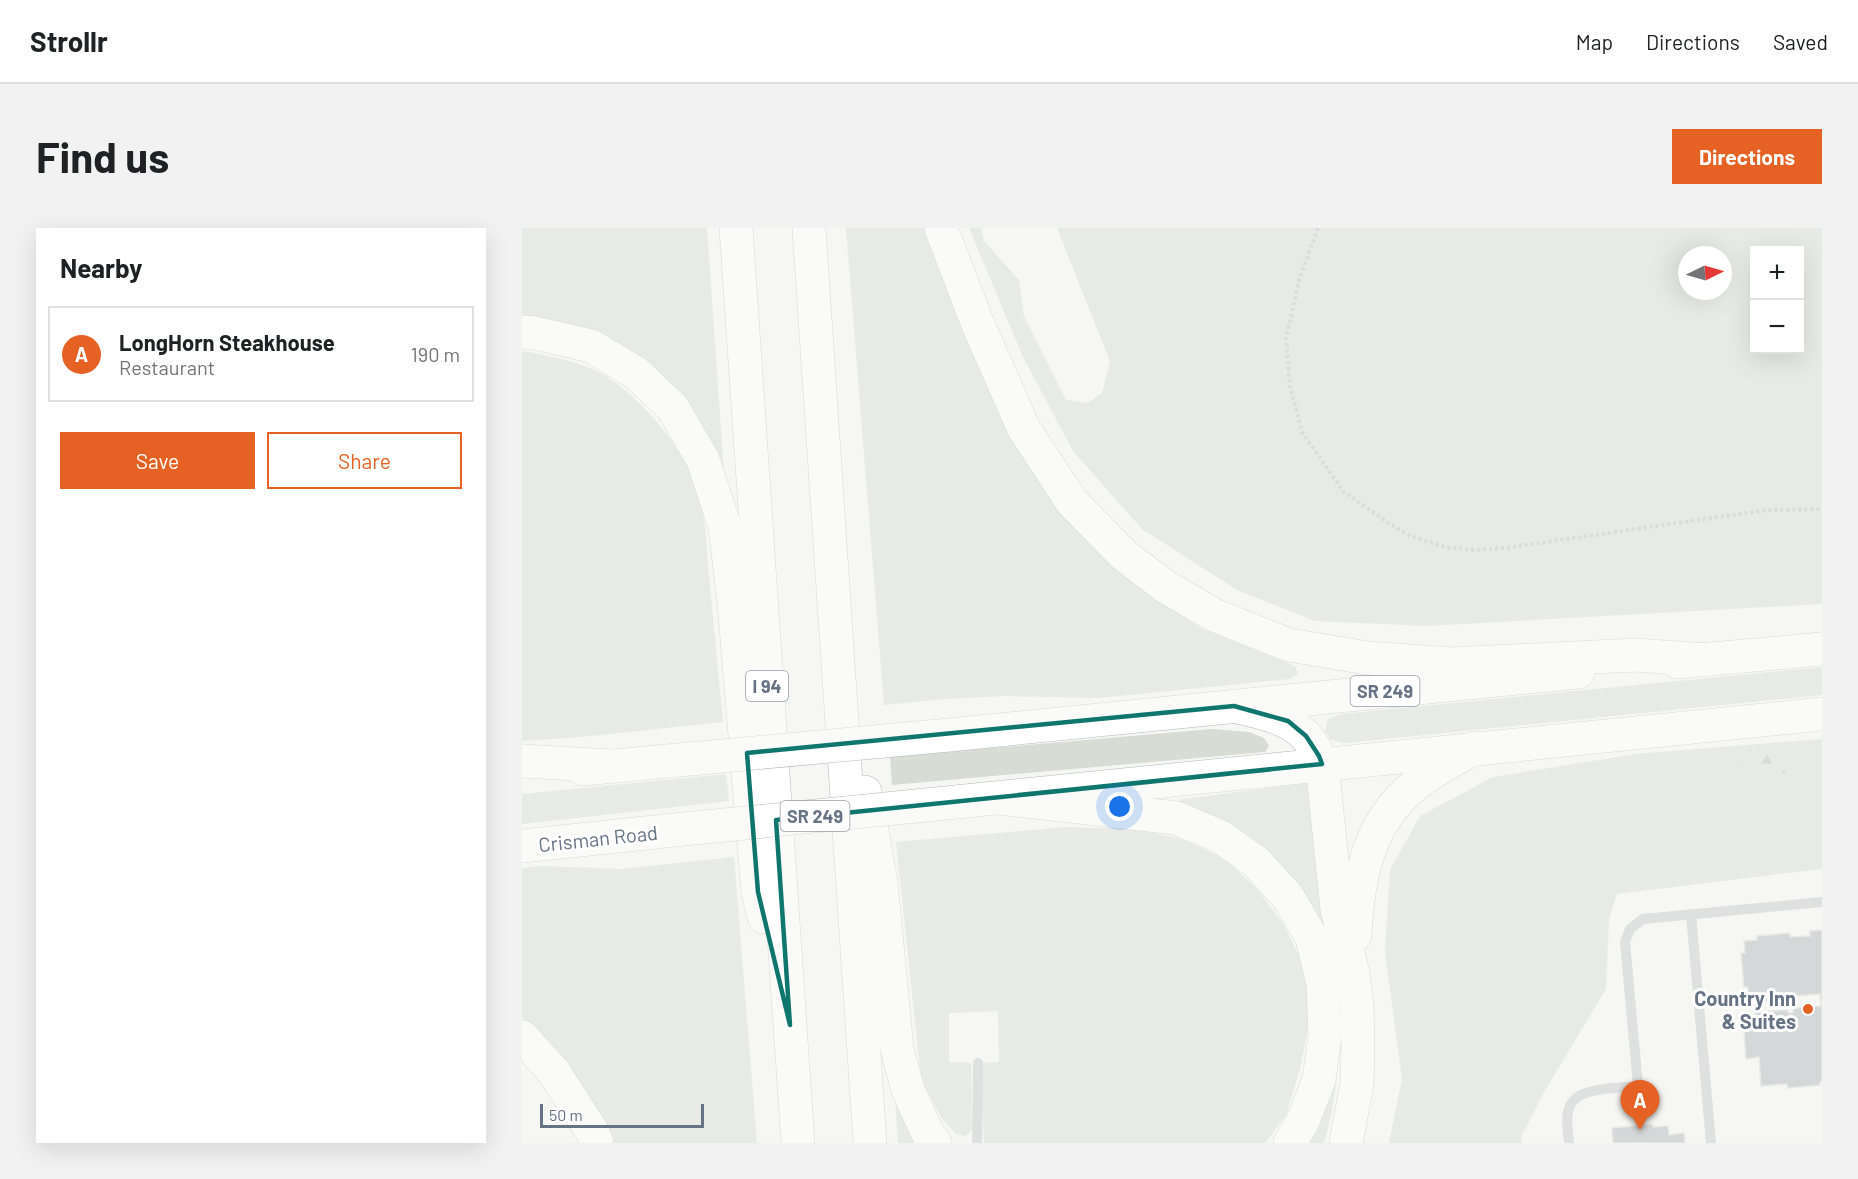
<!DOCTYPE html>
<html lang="en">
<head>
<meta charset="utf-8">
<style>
  body { margin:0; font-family:Barlow,sans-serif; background:#f2f2f2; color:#202124 }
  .controls { position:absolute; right:18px; top:18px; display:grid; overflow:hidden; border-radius:0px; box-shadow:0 6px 24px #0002 }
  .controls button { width:54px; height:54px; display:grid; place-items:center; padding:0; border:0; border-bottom:2px solid #e0e0e0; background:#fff; color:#202124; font:30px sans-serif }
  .compass { position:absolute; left:1156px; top:18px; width:54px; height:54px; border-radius:50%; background:#fff; box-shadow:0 6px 24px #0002; rotate:85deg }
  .scale { position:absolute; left:18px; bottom:15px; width:164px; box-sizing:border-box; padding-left:6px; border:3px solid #657384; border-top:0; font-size:16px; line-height:21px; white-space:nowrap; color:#657384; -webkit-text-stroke:4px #fff; paint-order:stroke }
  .you { position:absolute; left:598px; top:579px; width:21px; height:21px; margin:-15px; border:4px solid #fff; border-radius:50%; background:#1a73e8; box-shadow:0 0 0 9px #1a73e833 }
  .badge { display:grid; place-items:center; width:39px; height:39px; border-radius:50%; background:#e56224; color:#fff; font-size:20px; font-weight:700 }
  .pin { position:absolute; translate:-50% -50px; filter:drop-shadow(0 2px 3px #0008) }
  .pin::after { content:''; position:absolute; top:32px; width:21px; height:18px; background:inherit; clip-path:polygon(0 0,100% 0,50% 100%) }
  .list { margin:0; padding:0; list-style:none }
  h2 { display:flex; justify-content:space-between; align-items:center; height:78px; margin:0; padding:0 24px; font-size:26px }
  h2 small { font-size:20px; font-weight:400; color:#757577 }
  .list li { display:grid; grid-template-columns:39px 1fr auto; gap:18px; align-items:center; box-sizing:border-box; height:96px; margin:0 12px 12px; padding:0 12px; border:2px solid #e0e0e0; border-radius:0px }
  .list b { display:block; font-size:22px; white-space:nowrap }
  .list p { margin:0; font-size:20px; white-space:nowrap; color:#757577 }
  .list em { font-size:20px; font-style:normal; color:#757577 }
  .actions { display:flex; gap:12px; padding:18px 24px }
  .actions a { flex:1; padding:14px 0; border:2px solid #e56224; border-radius:0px; text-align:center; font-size:21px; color:#e56224 }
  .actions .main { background:#e56224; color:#fff }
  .map { position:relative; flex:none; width:1300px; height:915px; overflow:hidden; border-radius:0px }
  header { display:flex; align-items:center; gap:36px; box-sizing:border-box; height:84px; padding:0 30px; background:#fff; border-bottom:2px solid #e0e0e0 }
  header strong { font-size:28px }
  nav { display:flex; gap:33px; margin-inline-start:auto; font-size:21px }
  .intro { display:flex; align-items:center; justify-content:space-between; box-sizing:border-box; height:144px; padding:0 36px }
  h1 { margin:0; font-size:42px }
  .button { padding:15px 27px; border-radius:0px; background:#e56224; color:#fff; font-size:21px; font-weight:700 }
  main { display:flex; gap:36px; padding:0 36px }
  aside { flex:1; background:#fff; border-radius:0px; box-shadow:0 6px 24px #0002 }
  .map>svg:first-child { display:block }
  .green { fill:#d7ddd4; fill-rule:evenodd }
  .forest { fill:url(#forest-firs) }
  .building { fill:#adb3b9; stroke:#d7d8d5; stroke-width:1.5 }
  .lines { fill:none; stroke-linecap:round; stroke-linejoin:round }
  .primary-casing { stroke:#b4b8bc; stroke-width:34 }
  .highway-casing { stroke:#b6b9bc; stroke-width:34 }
  .path { stroke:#bbbdc0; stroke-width:4; stroke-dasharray:3 3; stroke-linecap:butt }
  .lane { stroke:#c3c6ca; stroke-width:10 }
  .primary { stroke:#fff; stroke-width:33 }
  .highway { stroke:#fff; stroke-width:33 }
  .primary-bridge-casing { stroke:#b4b8bc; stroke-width:34; stroke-linecap:butt }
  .primary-bridge { stroke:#fff; stroke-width:33 }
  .marked { fill:none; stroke:#0f766e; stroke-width:4.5; stroke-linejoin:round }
  .poi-dot { fill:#e56224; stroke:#fff; stroke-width:2 }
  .labels { text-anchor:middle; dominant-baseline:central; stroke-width:6; stroke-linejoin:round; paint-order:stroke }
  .shield { fill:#fff; stroke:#939da9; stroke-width:1.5 }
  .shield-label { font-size:18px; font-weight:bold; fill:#657384 }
  .street-label { font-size:20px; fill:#657384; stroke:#fff }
  .poi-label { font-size:20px; font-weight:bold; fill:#657384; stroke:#fff; text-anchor:end }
</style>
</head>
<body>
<header>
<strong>Strollr</strong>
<nav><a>Map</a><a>Directions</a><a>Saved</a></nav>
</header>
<div class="intro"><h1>Find us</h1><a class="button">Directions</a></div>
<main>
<aside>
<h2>Nearby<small></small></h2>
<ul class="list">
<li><span class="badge">A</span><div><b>LongHorn Steakhouse</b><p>Restaurant</p></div><em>190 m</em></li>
</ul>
<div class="actions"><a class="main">Save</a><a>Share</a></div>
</aside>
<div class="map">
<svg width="1300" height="915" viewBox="0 0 1300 915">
  <defs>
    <pattern id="forest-firs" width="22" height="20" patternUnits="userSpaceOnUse" patternTransform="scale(1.5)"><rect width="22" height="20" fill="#d7ddd4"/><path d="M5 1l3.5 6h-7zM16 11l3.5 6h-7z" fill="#b2b8b2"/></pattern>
  </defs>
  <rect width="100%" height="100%" fill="#f6f6f3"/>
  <!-- green -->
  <g class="green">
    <path d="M0,0H185L202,245L178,192L141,147L100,118L0,88Z"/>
    <path d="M324,0H409L521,257L568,317L619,360L678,400L773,438L776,446L768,451L577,470L483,468L423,471L362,477Z"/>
    <path d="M447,0H459L462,13L497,52L502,88L544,172L566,175L580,165L588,133L535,0H1300V376L904,398L793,393L715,362L620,301L551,223L501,129ZM1232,22H1278V122H1232ZM1165,27H1201V63H1165Z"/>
    <path d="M0,123C24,127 48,132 70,141C110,158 161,218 174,258C184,286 184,319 187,348C192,397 196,445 201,494L59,509L0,513Z"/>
    <path d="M1300,439V467L823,515L809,512L803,503L806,491L819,486Z"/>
    <path d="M690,501L727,504L742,510L747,518L743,524L370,557L368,529Z"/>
    <path d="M1300,511V641L1095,666L1087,691L1084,761L1021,866L999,909L1000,915H867L880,851L863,724L868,642L898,588L971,549L1113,526Z"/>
    <path d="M204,546L207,573L0,596V566Z"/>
    <path d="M791,554L810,725L657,573L662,571Z"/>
    <path d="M545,599L610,601L656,610L702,630L734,660L760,694L780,734L786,769V802L778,841L764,887L743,915H462L458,835L477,834L476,783L427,785V834L449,835L450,901L444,908L434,906L419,889L399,851L374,614Z"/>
    <path d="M212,629L235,915H88L22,810L0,790V640L18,638L99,641Z"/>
    <path d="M814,832C815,861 810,888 802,915H780Z"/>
    <path d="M373,869L393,915H376Z"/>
  </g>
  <!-- forest -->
  <path class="forest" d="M1247,525L1266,532L1267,546L1248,542L1230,541L1214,554L1210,538L1229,528Z"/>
  <!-- building -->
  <g class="building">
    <path d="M1300,702V853L1298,854V857L1266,860L1265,856L1239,858L1237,829L1224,831L1221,789L1234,788L1233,784L1266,782V785H1271V780L1299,778L1298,766L1274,768L1275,772L1240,775V769L1227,770L1226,759H1222L1219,725H1223L1222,713L1235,712V708L1268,705V709L1288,708V703Z"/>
    <path d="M1131,896V899L1146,898L1147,907L1162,905L1163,915H1091L1090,900Z"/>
  </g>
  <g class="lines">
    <defs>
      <g id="primary">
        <path d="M1155,434L1300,421"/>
        <path d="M427,507L1056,444"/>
        <path d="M61,541L146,533"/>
        <path d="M434,574L1300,486"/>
        <path d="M0,618L152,602"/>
      </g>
      <g id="highway">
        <path d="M214,0L276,915"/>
        <path d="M287,0L348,915"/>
        <path d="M419,0L455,94L502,201L550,274L602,327L644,359L692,387L767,417L845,430L930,436L1113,427L1185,432"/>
        <path d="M0,104L13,105L69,118L114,145L151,180L181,232L203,299L212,374L236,664L242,689"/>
        <path d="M712,478C751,488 785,492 800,536L815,681L831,745L835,777L836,820L835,855L824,915"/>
        <path d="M0,533L90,538"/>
        <path d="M343,564L359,654L375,821L386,862L406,906L413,915"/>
        <path d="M478,570L654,590L699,609L734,634L766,669L790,710L801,756L803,808L797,852L781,893L768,915"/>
        <path d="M833,707C836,646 847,589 901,551C917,539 935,530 953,520"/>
        <path d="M0,809L32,844L71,905L75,915"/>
      </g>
    </defs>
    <!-- primary casing -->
    <use href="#primary" class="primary-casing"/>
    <!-- highway casing -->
    <use href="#highway" class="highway-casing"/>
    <!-- path -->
    <path class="path" d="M796,0L777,52L764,111L768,158L780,204L821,263L868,296L888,308L923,319L955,322L983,320L1245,282L1300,281"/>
    <!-- lane -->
    <g class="lane">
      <path d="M1169,686L1189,915"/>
      <path d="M455,915L456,835"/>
      <path d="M1047,915C1046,902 1042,883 1051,873C1062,859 1099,860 1116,858L1103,714L1108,701L1121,691L1300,674"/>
    </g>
    <!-- primary -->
    <use href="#primary" class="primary"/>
    <!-- highway -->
    <use href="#highway" class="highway"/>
    <defs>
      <g id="primary-bridge">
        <path d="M146,533L427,507"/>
        <path d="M152,602L434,574"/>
      </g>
    </defs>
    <!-- primary-bridge casing -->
    <use href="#primary-bridge" class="primary-bridge-casing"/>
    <!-- primary-bridge -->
    <use href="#primary-bridge" class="primary-bridge"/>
  </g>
  <!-- marked area -->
  <path d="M0 0H1300V915H0ZM712,478L766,493L784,508L797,528L800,536L254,592L268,797L236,664L225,525Z" fill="#f6f6f3" fill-opacity=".55" fill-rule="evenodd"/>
  <path class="marked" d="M712,478L766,493L784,508L797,528L800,536L254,592L268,797L236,664L225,525Z"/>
  <!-- markers -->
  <circle class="poi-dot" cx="1286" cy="781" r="6"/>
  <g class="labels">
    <!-- shield labels -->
    <g class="shield">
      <rect x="224" y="443" width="42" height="30" rx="4.5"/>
      <rect x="828.5" y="448" width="69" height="30" rx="4.5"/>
      <rect x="258.5" y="573" width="69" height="30" rx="4.5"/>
    </g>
    <g class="shield-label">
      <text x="245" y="458">I 94</text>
      <text x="863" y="463">SR 249</text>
      <text x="293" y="588">SR 249</text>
    </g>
    <!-- street labels -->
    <g class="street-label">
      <text transform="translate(76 610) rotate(-6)">Crisman Road</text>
    </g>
    <!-- poi labels -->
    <g class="poi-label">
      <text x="1274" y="770">Country Inn<tspan x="1274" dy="23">&amp; Suites</tspan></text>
    </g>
  </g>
</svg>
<div class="controls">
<button>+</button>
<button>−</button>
</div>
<svg class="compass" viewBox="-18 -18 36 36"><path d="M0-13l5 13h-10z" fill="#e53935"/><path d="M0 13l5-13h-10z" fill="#757577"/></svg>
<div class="scale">50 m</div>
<div class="you"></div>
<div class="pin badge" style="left:1118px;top:902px">A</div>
</div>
</main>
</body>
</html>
